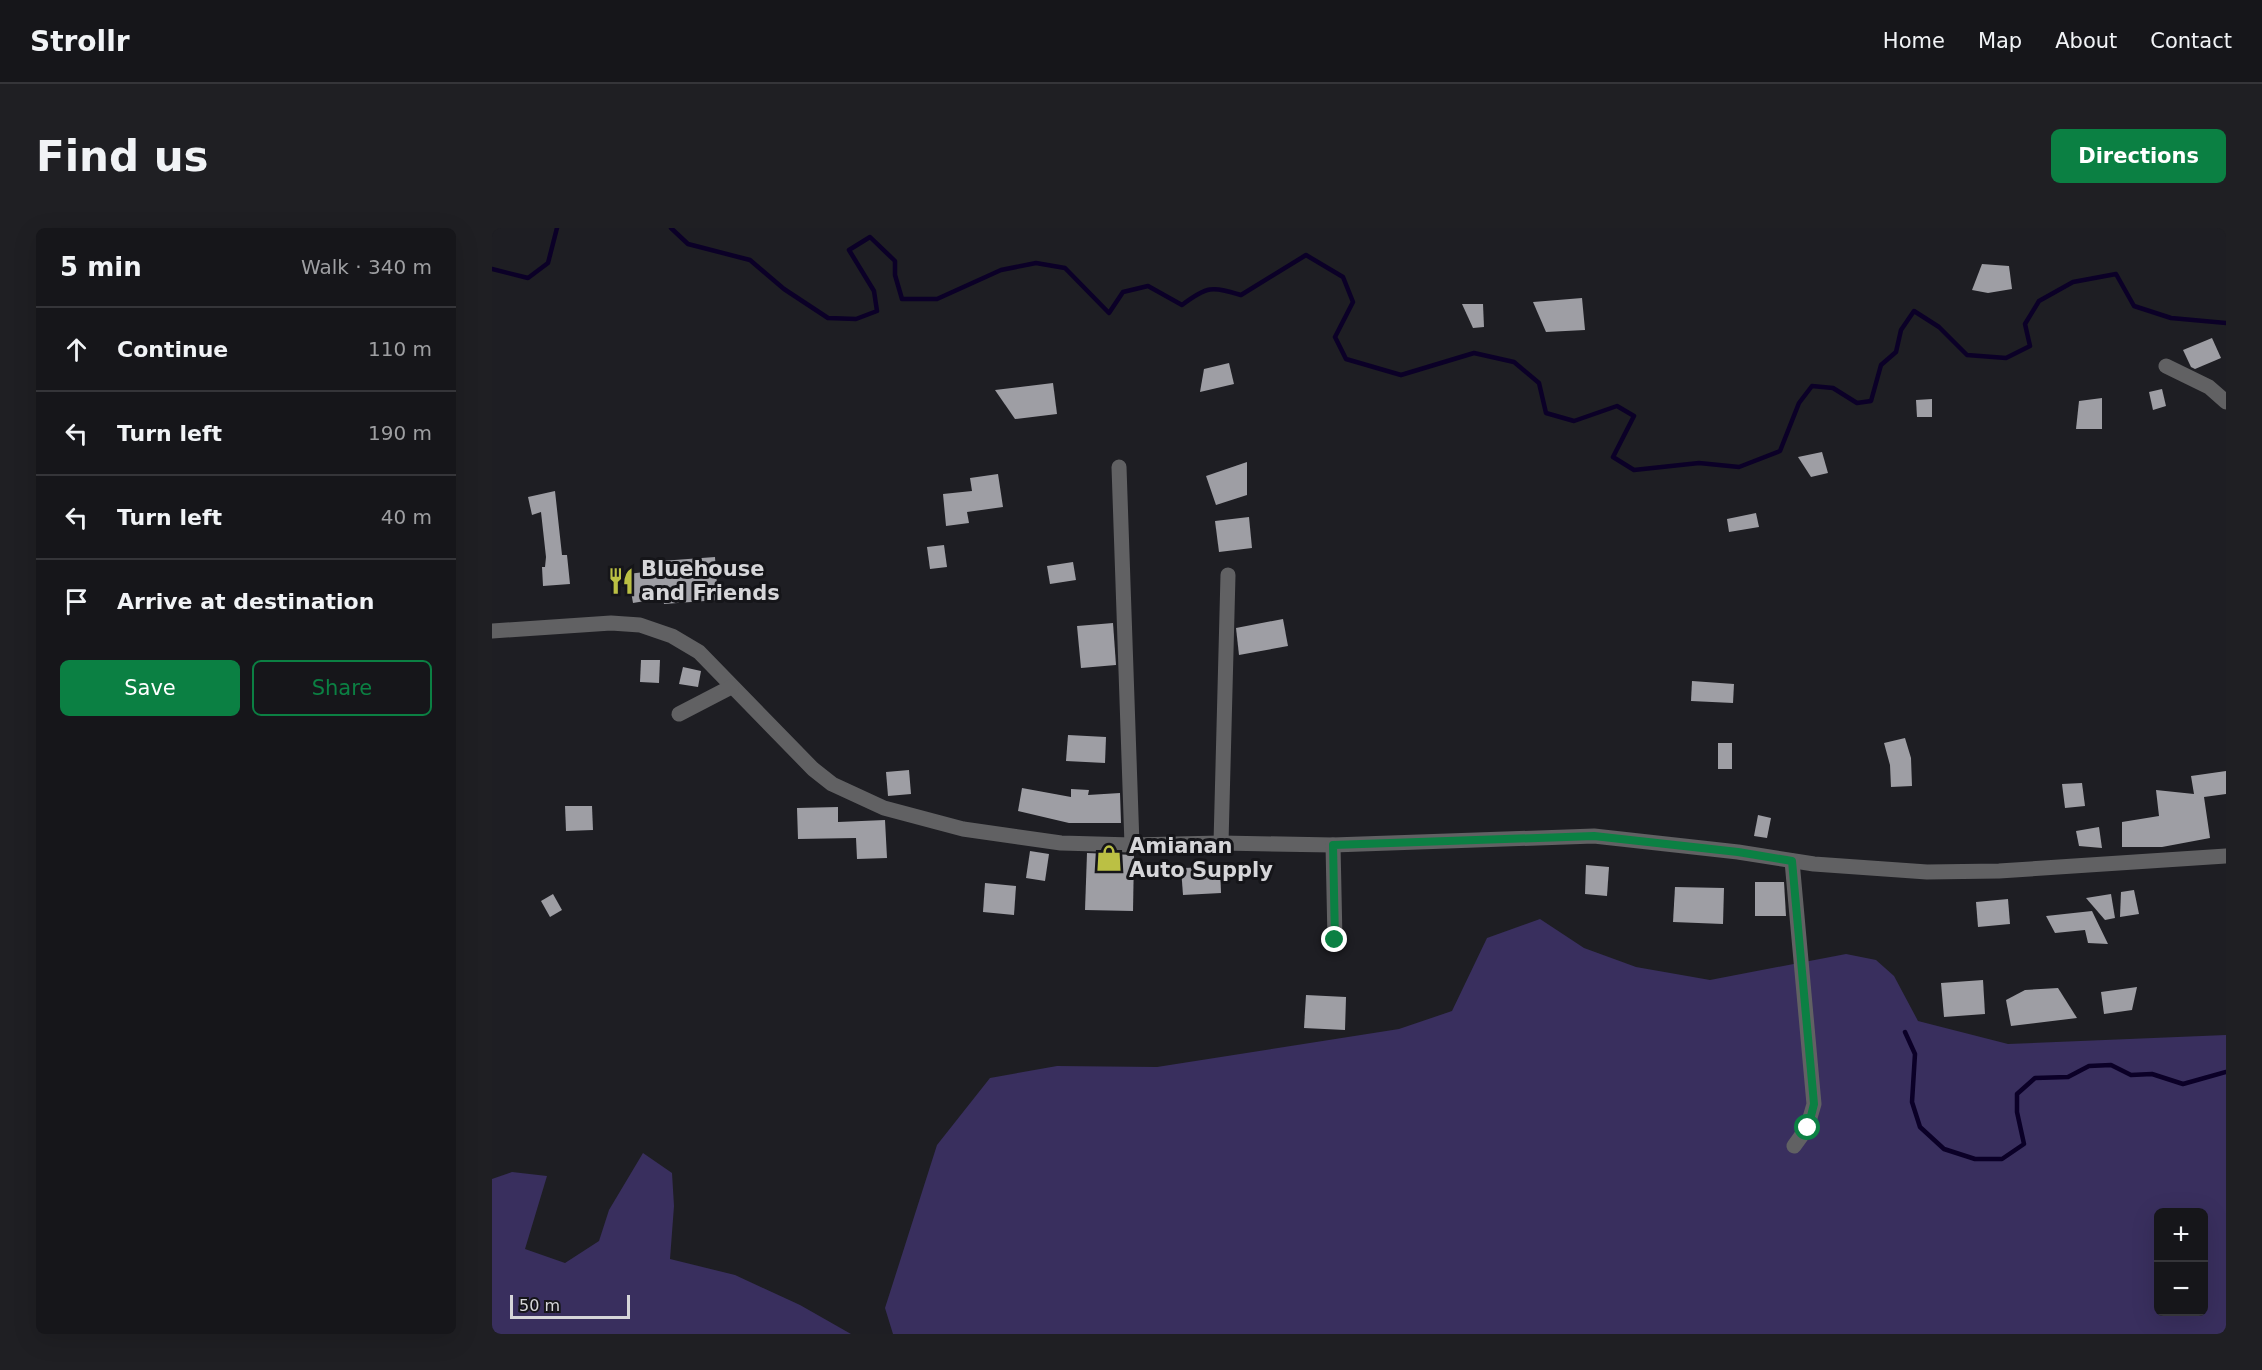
<!DOCTYPE html>
<html lang="en">
<head>
<meta charset="utf-8">
<style>
  body { margin:0; font-family:"DejaVu Sans",sans-serif; background:#1f1f23; color:#f1f3f6 }
  .controls { position:absolute; right:18px; bottom:18px; display:grid; overflow:hidden; border-radius:9px; box-shadow:0 6px 24px #0002 }
  .controls button { width:54px; height:54px; display:grid; place-items:center; padding:0; border:0; border-bottom:2px solid #353539; background:#16161a; color:#f1f3f6; font:30px sans-serif }
  .scale { position:absolute; left:18px; bottom:15px; width:120px; box-sizing:border-box; padding-left:6px; border:3px solid #d6d6d9; border-top:0; font-size:16px; line-height:21px; white-space:nowrap; color:#d6d6d9; -webkit-text-stroke:4px #151519; paint-order:stroke }
  .stop { position:absolute; width:18px; height:18px; margin:-14px; border:4px solid #0b8043; border-radius:50%; background:#fff }
  .stop.end { background:#0b8043; border-color:#fff; box-shadow:0 2px 6px #0008 }
  .list { margin:0; padding:0; list-style:none }
  h2 { display:flex; justify-content:space-between; align-items:center; height:78px; margin:0; padding:0 24px; font-size:26px }
  h2 small { font-size:20px; font-weight:400; color:#9e9fa2 }
  .list li { display:grid; grid-template-columns:39px 1fr auto; gap:18px; align-items:center; box-sizing:border-box; height:84px; padding:0 24px; border-top:2px solid #353539 }
  .list b { display:block; font-size:22px; white-space:nowrap }
  .list em { font-size:20px; font-style:normal; color:#9e9fa2 }
  .actions { display:flex; gap:12px; padding:18px 24px }
  .actions a { flex:1; padding:14px 0; border:2px solid #0b8043; border-radius:9px; text-align:center; font-size:21px; color:#0b8043 }
  .actions .main { background:#0b8043; color:#fff }
  .icon { flex:none; width:33px; height:33px; fill:none; stroke:currentColor; stroke-width:2; stroke-linecap:round; stroke-linejoin:round }
  .map { position:relative; flex:none; width:1734px; height:1106px; overflow:hidden; border-radius:9px }
  header { display:flex; align-items:center; gap:36px; box-sizing:border-box; height:84px; padding:0 30px; background:#16161a; border-bottom:2px solid #353539 }
  header strong { font-size:28px }
  nav { display:flex; gap:33px; margin-inline-start:auto; font-size:21px }
  .intro { display:flex; align-items:center; justify-content:space-between; box-sizing:border-box; height:144px; padding:0 36px }
  h1 { margin:0; font-size:42px }
  .button { padding:15px 27px; border-radius:9px; background:#0b8043; color:#fff; font-size:21px; font-weight:700 }
  main { display:flex; gap:36px; padding:0 36px }
  aside { flex:1; background:#16161a; border-radius:9px; box-shadow:0 6px 24px #0002 }
  .map>svg:first-child { display:block }
  .green { fill:#392f5e; fill-rule:evenodd }
  .lines { fill:none; stroke-linecap:round; stroke-linejoin:round }
  .stream { stroke:#0b0027; stroke-width:4.5 }
  .building { fill:#9e9ea4 }
  .minor { stroke:#616163; stroke-width:15 }
  .route { stroke:#0b8043; stroke-width:8 }
  .labels { text-anchor:middle; dominant-baseline:central; stroke-width:6; stroke-linejoin:round; paint-order:stroke }
  .poi-label { font-size:21px; font-weight:bold; fill:#d6d6d9; stroke:#151519; text-anchor:start }
</style>
</head>
<body>
<header>
<strong>Strollr</strong>
<nav><a>Home</a><a>Map</a><a>About</a><a>Contact</a></nav>
</header>
<div class="intro"><h1>Find us</h1><a class="button">Directions</a></div>
<main>
<aside>
<h2>5 min<small>Walk · 340 m</small></h2>
<ul class="list">
<li><svg class="icon" aria-label="ahead" viewBox="0 0 24 24"><path d="M12 20V5M6 11l6-6 6 6"/></svg><div><b>Continue</b></div><em>110 m</em></li>
<li><svg class="icon" aria-label="left" viewBox="0 0 24 24"><path d="M17 20v-9H6M10 6l-5 5 5 5"/></svg><div><b>Turn left</b></div><em>190 m</em></li>
<li><svg class="icon" aria-label="left" viewBox="0 0 24 24"><path d="M17 20v-9H6M10 6l-5 5 5 5"/></svg><div><b>Turn left</b></div><em>40 m</em></li>
<li><svg class="icon" aria-label="arrive" viewBox="0 0 24 24"><path d="M6 21V4h12l-3 4 3 4H6"/></svg><div><b>Arrive at destination</b></div></li>
</ul>
<div class="actions"><a class="main">Save</a><a>Share</a></div>
</aside>
<div class="map">
<svg width="1734" height="1106" viewBox="0 0 1734 1106">
  <rect width="100%" height="100%" fill="#1e1e23"/>
  <!-- green -->
  <g class="green">
    <path d="M1048,691L1092,720L1144,739L1218,752L1354,726L1384,732L1402,748L1426,793L1516,816L1734,807V1106H401L393,1080L445,917L498,850L565,838L665,839L907,801L960,783L995,710ZM1666,984H1712V1084H1666Z"/>
    <path d="M151,925L180,945L182,978L178,1031L243,1047L308,1077L359,1106H0V951L20,944L55,948L33,1021L73,1035L107,1013L117,982Z"/>
  </g>
  <g class="lines">
    <!-- stream -->
    <g class="stream">
      <path d="M179,0L196,16L258,32L292,61L336,90L364,91L385,83L382,63L357,22L378,9L403,33V47L410,71H445L509,42L544,35L573,40L617,85L631,64L656,58L690,77C715,58 720,58 749,67L814,27L851,49L861,74L843,109L854,131L909,147L982,125L1022,134L1047,155L1054,185L1082,193L1125,178L1142,188L1121,229L1142,242L1207,235L1247,239L1288,223L1307,175L1320,158L1341,160L1365,175L1379,173L1389,137L1404,124L1409,102L1422,83L1447,99L1475,127L1514,130L1538,118L1533,96L1547,73L1581,54L1624,46L1642,78L1679,90L1734,95"/>
      <path d="M0,41L36,50L56,35L65,0"/>
      <path d="M1413,804L1423,826L1420,874L1428,899L1452,921L1483,931H1510L1532,916L1525,884V866L1543,850L1576,849L1597,838L1619,837L1639,847L1660,846L1691,856L1734,844"/>
    </g>
  </g>
  <!-- building -->
  <g class="building">
    <path d="M1490,36L1517,38L1520,61L1496,65L1480,62Z"/>
    <path d="M1090,70L1093,102L1054,104L1041,74Z"/>
    <path d="M970,76H991L992,99L981,100Z"/>
    <path d="M1720,110L1729,130L1703,141L1699,139L1691,122Z"/>
    <path d="M737,135L742,156L708,164L712,141Z"/>
    <path d="M561,155L565,186L523,191L503,162Z"/>
    <path d="M1670,161L1674,178L1661,182L1657,164Z"/>
    <path d="M1610,170V201H1584L1587,173Z"/>
    <path d="M1440,171V189H1425L1424,172Z"/>
    <path d="M1330,224L1336,245L1319,249L1306,229Z"/>
    <path d="M755,234V267L724,277L714,248Z"/>
    <path d="M506,246L511,279L475,284L477,295L454,298L451,266L480,263L478,250Z"/>
    <path d="M63,263L70,327H75L78,356L51,358L50,339H53L54,329L49,284L40,287L36,269Z"/>
    <path d="M1264,285L1267,299L1237,304L1235,291Z"/>
    <path d="M757,289L760,320L727,324L723,293Z"/>
    <path d="M452,317L455,339L438,341L435,319Z"/>
    <path d="M223,329L226,372L172,376L171,370L141,375L136,346L169,342V333Z"/>
    <path d="M581,334L584,352L558,356L555,338Z"/>
    <path d="M791,391L796,418L747,427L744,400Z"/>
    <path d="M621,395L624,437L589,440L585,398Z"/>
    <path d="M149,432H168L167,455L148,454Z"/>
    <path d="M191,439L209,443L206,459L187,456Z"/>
    <path d="M1200,453L1242,456L1241,475L1199,473Z"/>
    <path d="M576,507L614,509L613,535L574,533Z"/>
    <path d="M1413,510L1419,530L1420,558L1399,559L1398,537L1392,515Z"/>
    <rect x="1226" y="515" width="14" height="26"/>
    <path d="M417,542L419,566L396,568L394,544Z"/>
    <path d="M1734,543V566L1712,569L1718,610L1670,619H1630V594L1667,588L1664,562L1702,566L1699,548Z"/>
    <path d="M1590,555L1593,578L1573,580L1570,556Z"/>
    <path d="M530,560L579,569V561L597,562L596,567L628,565L629,595H577L526,583Z"/>
    <path d="M73,578H100L101,602L74,603Z"/>
    <path d="M346,579V594L393,592L395,630L365,631L364,610L306,611L305,580Z"/>
    <path d="M1266,587L1279,590L1275,610L1262,608Z"/>
    <path d="M1607,599L1610,620L1587,618L1584,603Z"/>
    <path d="M538,623L557,626L553,653L534,650Z"/>
    <path d="M595,625L642,627L641,683L593,682Z"/>
    <path d="M1094,637L1117,639L1115,668L1093,666Z"/>
    <path d="M728,639L729,665L691,667L689,640Z"/>
    <path d="M1263,654H1292L1294,688H1263Z"/>
    <path d="M493,655L524,658L522,687L491,684Z"/>
    <path d="M1183,659L1232,660L1231,696L1181,694Z"/>
    <path d="M1642,662L1647,686L1628,689L1629,664Z"/>
    <path d="M61,666L70,682L58,689L49,673Z"/>
    <path d="M1619,666L1623,690L1613,692L1594,670Z"/>
    <path d="M1516,671L1518,696L1486,699L1484,674Z"/>
    <path d="M1600,683L1616,716L1596,715L1593,702L1563,705L1554,688Z"/>
    <path d="M1491,752L1493,786L1452,789L1449,755Z"/>
    <path d="M1645,759L1640,782L1612,786L1609,764Z"/>
    <path d="M1566,760L1585,790L1519,798L1514,772L1533,762Z"/>
    <path d="M814,767L854,769L853,802L812,800Z"/>
  </g>
  <g class="lines">
    <!-- minor -->
    <g class="minor">
      <path d="M1674,138L1717,159L1734,174"/>
      <path d="M627,239L640,617"/>
      <path d="M0,403L119,395L148,397L180,408L207,424L321,541L340,556L392,580L471,601L569,615L640,617L729,615L841,617L1102,608L1246,624L1322,636L1435,644L1507,643L1734,628"/>
      <path d="M187,486L239,459"/>
      <path d="M729,615L736,347"/>
      <path d="M841,617L843,712"/>
      <path d="M1300,633L1322,876L1315,900L1302,918"/>
    </g>
  </g>
  <g class="lines">
    <!-- route -->
    <path class="route" d="M843,712L841,617L1102,608L1246,624L1300,633L1322,876L1316,900"/>
  </g>
  <!-- icons -->
  <defs>
    <symbol id="restaurant-bare" viewBox="-9 -9 18 18"><path d="M-5-6h1v4h1v-4h1v4h1v-4h1v5L-1.5 .5V6h-2V.5L-5-1ZM5-6V6H3V1.5H1.5Q1.5-4 5-6Z" fill="#bbc044" stroke="#151519" stroke-width="2.5" paint-order="stroke"/></symbol>
    <symbol id="shop-bare" viewBox="-9 -9 18 18"><path d="M-5-2.5h2.3a2.7 3.5 0 0 1 5.4 0H5L5.5 6h-11ZM-1.5-2.5h3a1.5 2.3 0 0 0-3 0Z" fill="#bbc044" stroke="#151519" stroke-width="2.5" paint-order="stroke"/></symbol>
  </defs>
  <g fill-rule="evenodd">
    <use href="#restaurant-bare" x="110" y="334" width="38" height="38"/>
    <use href="#shop-bare" x="598" y="611" width="38" height="38"/>
  </g>
  <g class="labels">
    <!-- poi labels -->
    <g class="poi-label">
      <text x="149" y="341">Bluehouse<tspan x="149" dy="24">and Friends</tspan></text>
      <text x="637" y="618">Amianan<tspan x="637" dy="24">Auto Supply</tspan></text>
    </g>
  </g>
</svg>
<div class="controls">
<button>+</button>
<button>−</button>
</div>
<div class="scale">50 m</div>
<div class="stop" style="left:1316px;top:900px"></div>
<div class="stop end" style="left:843px;top:712px"></div>
</div>
</main>
</body>
</html>
